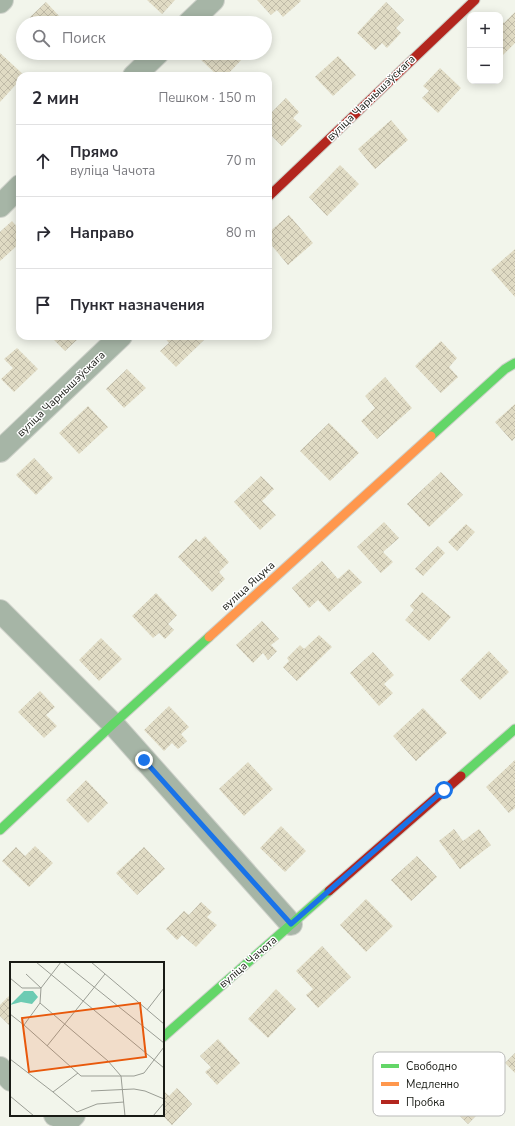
<!DOCTYPE html>
<html lang="ru">
<head>
<meta charset="utf-8">
<style>
  body { margin:0; font-family:"Nunito Sans",sans-serif; background:#f2f2f3; color:#2b2b33 }
  .controls { position:absolute; right:12px; top:12px; display:grid; overflow:hidden; border-radius:8px; box-shadow:0 2px 10px #0003 }
  .controls button { width:36px; height:36px; display:grid; place-items:center; padding:0; border:0; border-bottom:1px solid #e1e1e2; background:#fff; color:#2b2b33; font:20px sans-serif }
  .stop { position:absolute; width:12px; height:12px; margin:-9px; border:3px solid #1a73e8; border-radius:50%; background:#fff }
  .stop.end { background:#1a73e8; border-color:#fff; box-shadow:0 1px 4px #0008 }
  .list { margin:0; padding:0; list-style:none }
  h2 { display:flex; justify-content:space-between; align-items:center; height:52px; margin:0; padding:0 16px; font-size:17px }
  h2 small { font-size:13px; font-weight:400; color:#7c7c81 }
  .list li { display:grid; grid-template-columns:26px 1fr auto; gap:12px; align-items:center; box-sizing:border-box; height:72px; padding:0 16px; border-top:1px solid #e1e1e2 }
  .list b { display:block; font-size:15px; white-space:nowrap }
  .list p { margin:0; font-size:13px; white-space:nowrap; color:#7c7c81 }
  .list em { font-size:13px; font-style:normal; color:#7c7c81 }
  .icon { flex:none; width:22px; height:22px; fill:none; stroke:currentColor; stroke-width:2; stroke-linecap:round; stroke-linejoin:round }
  .map { position:relative; flex:none; width:515px; height:1126px; overflow:hidden }
  .search { position:absolute; background:#fff; box-shadow:0 2px 10px #0003; left:16px; top:16px; width:256px; height:44px; display:flex; align-items:center; gap:10px; box-sizing:border-box; padding:0 14px; border-radius:22px; color:#7c7c81; font-size:15px }
  .panel { position:absolute; background:#fff; box-shadow:0 2px 10px #0003; left:16px; top:72px; width:256px; height:268px; border-radius:12px }
  .map>svg:first-child { display:block }
  .building { fill:url(#building-cross-hatch) }
  .lines { fill:none; stroke-linecap:round; stroke-linejoin:round }
  .street-casing { stroke:#ced1ca; stroke-width:24 }
  .fast-casing { stroke:#ced1ca; stroke-width:11 }
  .slow-casing { stroke:#ced1ca; stroke-width:11 }
  .jam-casing { stroke:#ced1ca; stroke-width:11 }
  .street { stroke:#a6b5a6; stroke-width:22 }
  .fast { stroke:#63d668; stroke-width:9 }
  .slow { stroke:#ff974d; stroke-width:9 }
  .jam { stroke:#b3261e; stroke-width:9 }
  .route { stroke:#1a73e8; stroke-width:5 }
  .labels { text-anchor:middle; dominant-baseline:central; stroke-width:3; stroke-linejoin:round; paint-order:stroke }
  .street-label { font-size:11px; fill:#191b15; stroke:#fff }
  .inset-road { fill:none; stroke:#9b9e95; stroke-width:1 }
  .view { fill:#e8590c; fill-opacity:0.15; stroke:#e8590c; stroke-width:2 }
  .inset-edge { fill:none; stroke:#191b15; stroke-width:2 }
  .key { fill:#fff; stroke:#babbb9; stroke-width:1 }
  .key-label { font-size:11px; fill:#191b15 }
</style>
</head>
<body>
<div class="map">
<svg width="515" height="1126" viewBox="0 0 515 1126">
  <defs>
    <pattern id="building-cross-hatch" width="8" height="8" patternUnits="userSpaceOnUse"><rect width="8" height="8" fill="#e0dbc4"/><path d="M0 0l8 8M0 8l8-8" fill="none" stroke="#c0bba8"/></pattern>
  </defs>
  <rect width="100%" height="100%" fill="#f2f5eb"/>
  <!-- building -->
  <g class="building">
    <path d="M147,0H175L162,14Z"/>
    <path d="M257,0H300L301,1L283,17L277,10L271,15Z"/>
    <path d="M46,2L59,16L52,23H24Z"/>
    <path d="M386,2L404,20L396,28L401,33L387,48L382,43L375,50L357,33Z"/>
    <path d="M515,12V43L500,58V19L504,23Z"/>
    <path d="M0,53L25,76H20V80L0,102Z"/>
    <path d="M202,53H237L243,58L226,76H218L198,57Z"/>
    <path d="M338,56L356,75L333,96L315,77Z"/>
    <path d="M440,68L461,88L438,113L422,98L429,91L423,86Z"/>
    <path d="M286,98L299,112L293,118L302,126L282,146L268,132V116Z"/>
    <path d="M391,120L408,140L375,169L358,149Z"/>
    <path d="M340,165L359,184L327,216L309,197Z"/>
    <path d="M289,215L313,243L288,265L268,241V233Z"/>
    <path d="M12,221L20,230V243L0,261V232Z"/>
    <path d="M515,249V297L491,270Z"/>
    <path d="M50,336H81L65,351Z"/>
    <path d="M163,336H204L206,338L176,367L160,351L169,343Z"/>
    <path d="M441,341L457,358L449,367L458,377L441,393L415,366Z"/>
    <path d="M17,348L38,369L14,392L1,379L13,368L4,359Z"/>
    <path d="M127,369L146,388L124,408L106,389Z"/>
    <path d="M385,377L412,408L377,439L361,421L375,408L365,396Z"/>
    <path d="M515,404V438L512,441L495,422Z"/>
    <path d="M88,406L108,427L79,454L59,433Z"/>
    <path d="M329,423L359,453L330,481L300,451Z"/>
    <path d="M34,458L53,478L36,495L16,475Z"/>
    <path d="M441,472L463,495L429,527L407,504Z"/>
    <path d="M261,476L274,489L262,501L276,515L260,530L234,502Z"/>
    <path d="M384,522L399,538L383,552L393,562L381,573L357,547Z"/>
    <path d="M466,524L475,532L457,551L448,542Z"/>
    <path d="M205,536L229,562L219,572L225,579L212,592L178,557L196,539L199,542Z"/>
    <path d="M438,546L445,553L423,576L415,569Z"/>
    <path d="M322,561L338,579L349,569L362,582L329,612L318,600L309,608L292,588Z"/>
    <path d="M422,592L451,617L429,641L405,620L414,610L410,606Z"/>
    <path d="M156,593L177,615L168,624L174,630L165,639L159,633L153,638L132,616Z"/>
    <path d="M262,621L279,639L271,645L277,651L268,660L263,653L253,663L236,645Z"/>
    <path d="M319,635L332,647L297,681L283,667L289,661L287,658L300,645L304,649Z"/>
    <path d="M101,638L122,659L99,681L79,660Z"/>
    <path d="M489,651L509,672L480,700L460,680Z"/>
    <path d="M373,652L394,675L384,684L393,693L379,706L350,673Z"/>
    <path d="M40,691L55,707L46,715L57,726L44,738L18,712Z"/>
    <path d="M169,706L189,727L181,734L187,741L178,749L172,743L164,751L144,730Z"/>
    <path d="M423,708L447,733L416,761L393,736Z"/>
    <path d="M515,760V808L509,813L486,787Z"/>
    <path d="M248,762L273,789L244,816L219,789Z"/>
    <path d="M86,780L108,803L88,823L66,800Z"/>
    <path d="M281,826L306,851L285,872L260,848Z"/>
    <path d="M454,829L463,841L479,829L491,845L460,869L439,841Z"/>
    <path d="M35,846L53,863L29,887L2,861L16,847L25,856Z"/>
    <path d="M144,847L165,869L137,895L116,873Z"/>
    <path d="M417,856L437,877L411,901L391,880Z"/>
    <path d="M366,899L393,926L366,952L340,925Z"/>
    <path d="M201,902L212,912L207,917L217,925L196,947L182,935L177,940L166,929L184,911L189,915Z"/>
    <path d="M322,946L351,977L318,1008L306,995L313,989L296,971Z"/>
    <path d="M276,989L296,1009L268,1038L248,1019Z"/>
    <path d="M11,994V1027L0,1016V1005Z"/>
    <path d="M218,1039L240,1063L217,1085L205,1072L211,1067L200,1056Z"/>
    <path d="M515,1053V1073L505,1063Z"/>
    <path d="M483,1072L501,1090L468,1124L446,1102L459,1088L463,1092Z"/>
    <path d="M177,1088L192,1104L172,1125L162,1115H163V1090L169,1096Z"/>
  </g>
  <g class="lines">
    <defs>
      <g id="street">
        <path d="M0,2L2,0"/>
        <path d="M189,23L213,0"/>
        <path d="M134,76L158,53"/>
        <path d="M0,206L20,186"/>
        <path d="M0,451L121,336"/>
        <path d="M0,611L113,724L291,924"/>
        <path d="M0,1068L11,1080"/>
        <path d="M55,1115L69,1120L74,1115"/>
      </g>
      <g id="fast">
        <path d="M431,436L505,369L515,363"/>
        <path d="M461,776L515,729"/>
        <path d="M0,830L113,724L209,637"/>
        <path d="M163,1037L329,891"/>
      </g>
      <path id="slow" d="M209,637L431,436"/>
      <g id="jam">
        <path d="M268,197L475,0"/>
        <path d="M329,891L461,776"/>
      </g>
    </defs>
    <!-- street casing -->
    <use href="#street" class="street-casing"/>
    <!-- fast casing -->
    <use href="#fast" class="fast-casing"/>
    <!-- slow casing -->
    <use href="#slow" class="slow-casing"/>
    <!-- jam casing -->
    <use href="#jam" class="jam-casing"/>
    <!-- street -->
    <use href="#street" class="street"/>
    <!-- fast -->
    <use href="#fast" class="fast"/>
    <!-- slow -->
    <use href="#slow" class="slow"/>
    <!-- jam -->
    <use href="#jam" class="jam"/>
  </g>
  <g class="lines">
    <!-- route -->
    <path class="route" d="M144,760L291,924L444,790"/>
  </g>
  <g class="labels">
    <!-- street labels -->
    <g class="street-label">
      <text transform="translate(371 98) rotate(-44)">вуліца Чарнышэўскага</text>
      <text transform="translate(61 394) rotate(-44)">вуліца Чарнышэўскага</text>
      <text transform="translate(248 586) rotate(-42)">вуліца Яцука</text>
      <text transform="translate(248 962) rotate(-41)">вуліца Чачота</text>
    </g>
  </g>
  <!-- overview -->
  <g transform="translate(10 962)">
    <rect width="154" height="154" fill="#f2f5eb"/>
    <path d="M14,29H23L28,35L22,42L11,40L0,43Z" fill="#6ccbb3"/>
    <path class="inset-road" d="M26,0L154,106M53,0L154,81M81,0L154,62M16,12L31,26L30,41L98,99L111,114L115,154M0,16L12,26H31L51,0M30,41L14,63L71,114H124L134,111L154,85M137,48L154,26M0,52L14,63M37,84L95,12M0,97L43,130L68,111M81,129L124,127L135,129L154,137M43,130L67,150L87,142L114,140M0,134L24,154M143,154L154,141"/>
    <path class="view" d="M130,41L136,95L19,110L12,56Z"/>
    <rect width="154" height="154" class="inset-edge"/>
  </g>
  <!-- legend -->
  <rect x="373" y="1052" width="132" height="64" rx="6" class="key"/>
  <rect x="381" y="1064" width="18" height="4" fill="#63d668"/>
  <rect x="381" y="1082" width="18" height="4" fill="#ff974d"/>
  <rect x="381" y="1100" width="18" height="4" fill="#b3261e"/>
  <g class="key-label">
    <text x="406" y="1070">Свободно</text>
    <text x="406" y="1088">Медленно</text>
    <text x="406" y="1106">Пробка</text>
  </g>
</svg>
<div class="controls">
<button>+</button>
<button>−</button>
</div>
<div class="stop" style="left:444px;top:790px"></div>
<div class="stop end" style="left:144px;top:760px"></div>
<div class="search"><svg class="icon" aria-label="search" viewBox="0 0 24 24"><circle cx="10" cy="10" r="6"/><path d="M15 15l6 6"/></svg>Поиск</div>
<section class="panel">
<h2>2 мин<small>Пешком · 150 m</small></h2>
<ul class="list">
<li><svg class="icon" aria-label="ahead" viewBox="0 0 24 24"><path d="M12 20V5M6 11l6-6 6 6"/></svg><div><b>Прямо</b><p>вуліца Чачота</p></div><em>70 m</em></li>
<li><svg class="icon" aria-label="right" viewBox="0 0 24 24"><path d="M7 20v-9h11M14 6l5 5-5 5"/></svg><div><b>Направо</b></div><em>80 m</em></li>
<li><svg class="icon" aria-label="arrive" viewBox="0 0 24 24"><path d="M6 21V4h12l-3 4 3 4H6"/></svg><div><b>Пункт назначения</b></div></li>
</ul>
</section>
</div>
</body>
</html>
